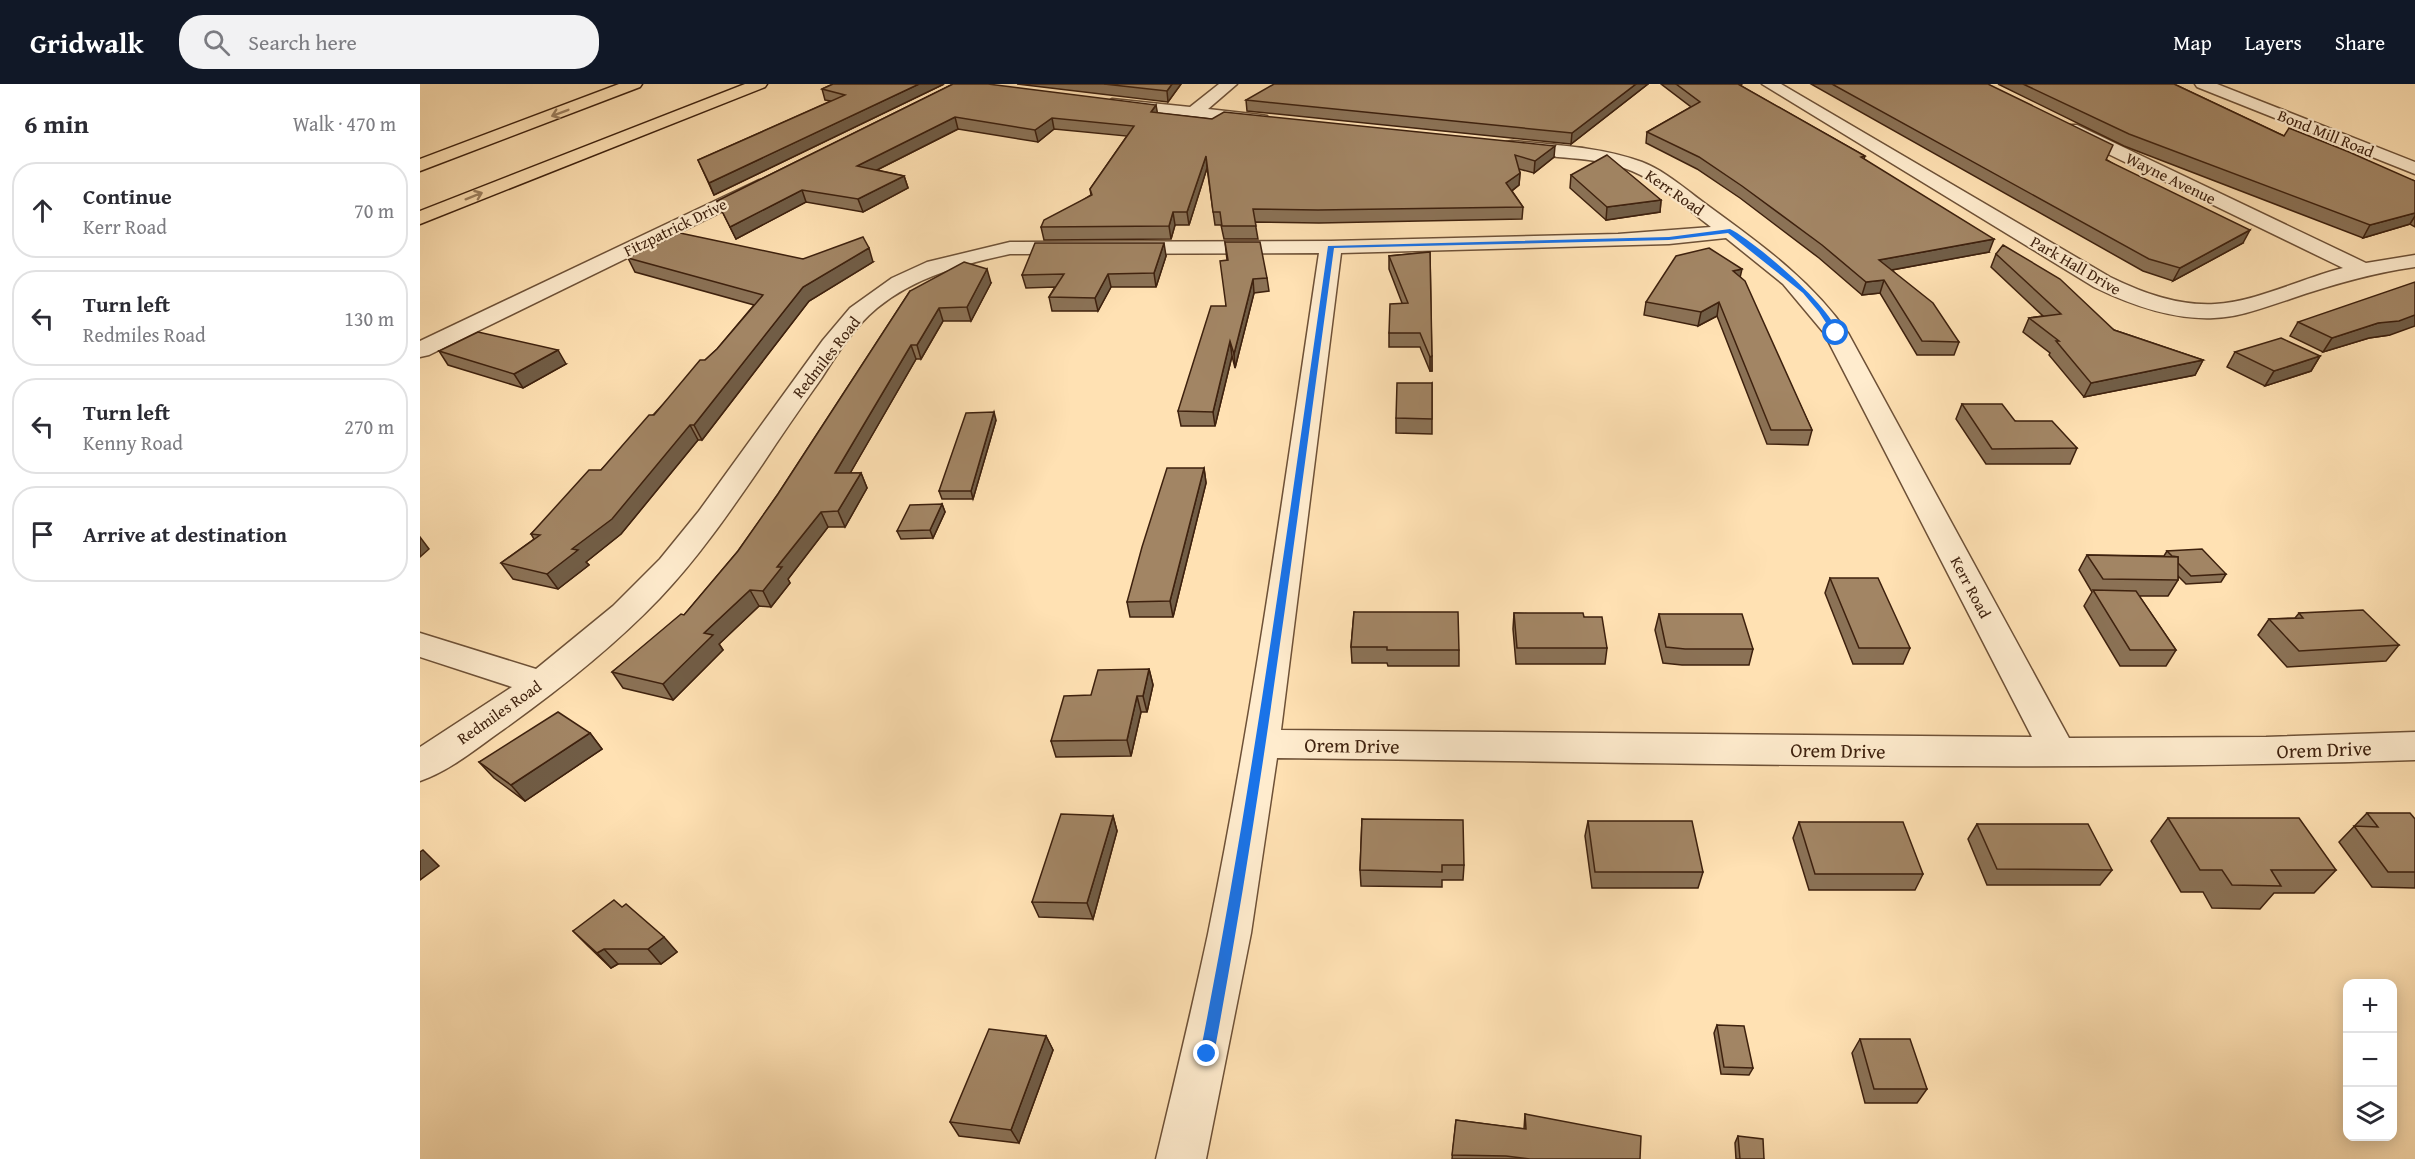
<!DOCTYPE html>
<html lang="en">
<head>
<meta charset="utf-8">
<style>
  body { margin:0; font-family:"Gentium Book Plus",serif; background:#f2f2f3; color:#2b2b33 }
  .controls { position:absolute; right:18px; bottom:18px; display:grid; overflow:hidden; border-radius:12px; box-shadow:0 3px 15px #0003 }
  .controls button { width:54px; height:54px; display:grid; place-items:center; padding:0; border:0; border-bottom:2px solid #e1e1e2; background:#fff; color:#2b2b33; font:30px sans-serif }
  .stop { position:absolute; width:18px; height:18px; margin:-14px; border:4px solid #1a73e8; border-radius:50%; background:#fff }
  .stop.end { background:#1a73e8; border-color:#fff; box-shadow:0 2px 6px #0008 }
  .list { margin:0; padding:0; list-style:none }
  h2 { display:flex; justify-content:space-between; align-items:center; height:78px; margin:0; padding:0 24px; font-size:26px }
  h2 small { font-size:20px; font-weight:400; color:#7c7c81 }
  .list li { display:grid; grid-template-columns:39px 1fr auto; gap:18px; align-items:center; box-sizing:border-box; height:96px; margin:0 12px 12px; padding:0 12px; border:2px solid #e1e1e2; border-radius:24px }
  .list b { display:block; font-size:22px; white-space:nowrap }
  .list p { margin:0; font-size:20px; white-space:nowrap; color:#7c7c81 }
  .list em { font-size:20px; font-style:normal; color:#7c7c81 }
  .icon { flex:none; width:33px; height:33px; fill:none; stroke:currentColor; stroke-width:2; stroke-linecap:round; stroke-linejoin:round }
  .map { position:relative; flex:none; width:1995px; height:1075px; overflow:hidden }
  header { display:flex; align-items:center; gap:36px; box-sizing:border-box; height:84px; padding:0 30px; background:#111827; color:#fff }
  header strong { font-size:28px }
  nav { display:flex; gap:33px; margin-inline-start:auto; font-size:21px }
  .search { width:420px; height:54px; background:#f2f2f3; display:flex; align-items:center; gap:15px; box-sizing:border-box; padding:0 21px; border-radius:24px; color:#7c7c81; font-size:22px }
  main { display:flex }
  aside { flex:1; background:#fff }
  .map>svg:first-child { display:block }
  .lines { fill:none; stroke-linecap:round; stroke-linejoin:round }
  .minor-casing { stroke:#6e5137; stroke-width:3 }
  .highway-casing { stroke:#3e210e; stroke-width:3 }
  .minor { fill:#ffecce; fill-rule:evenodd }
  .highway { fill:#ffe1b3; fill-rule:evenodd }
  .wall { fill:#8b7256; stroke:#3e210e; stroke-width:1.5 }
  .shaded-wall { fill:#715d46; stroke:#3e210e; stroke-width:1.5 }
  .building { fill:#a28564; stroke:#3e210e; stroke-width:1.5 }
  .oneway { stroke:#9e8160 }
  .route { fill:#1a73e8 }
  .labels { text-anchor:middle; dominant-baseline:central; stroke-width:4.5; stroke-linejoin:round; paint-order:stroke }
  .far-street-label { font-size:16px; fill:#3e210e; stroke:#ffecce }
  .street-label { font-size:20px; fill:#3e210e; stroke:#ffecce }
</style>
</head>
<body>
<header>
<strong>Gridwalk</strong>
<div class="search"><svg class="icon" aria-label="search" viewBox="0 0 24 24"><circle cx="10" cy="10" r="6"/><path d="M15 15l6 6"/></svg>Search here</div>
<nav><a>Map</a><a>Layers</a><a>Share</a></nav>
</header>
<main>
<aside>
<h2>6 min<small>Walk · 470 m</small></h2>
<ul class="list">
<li><svg class="icon" aria-label="ahead" viewBox="0 0 24 24"><path d="M12 20V5M6 11l6-6 6 6"/></svg><div><b>Continue</b><p>Kerr Road</p></div><em>70 m</em></li>
<li><svg class="icon" aria-label="left" viewBox="0 0 24 24"><path d="M17 20v-9H6M10 6l-5 5 5 5"/></svg><div><b>Turn left</b><p>Redmiles Road</p></div><em>130 m</em></li>
<li><svg class="icon" aria-label="left" viewBox="0 0 24 24"><path d="M17 20v-9H6M10 6l-5 5 5 5"/></svg><div><b>Turn left</b><p>Kenny Road</p></div><em>270 m</em></li>
<li><svg class="icon" aria-label="arrive" viewBox="0 0 24 24"><path d="M6 21V4h12l-3 4 3 4H6"/></svg><div><b>Arrive at destination</b></div></li>
</ul>
</aside>
<div class="map">
<svg width="1995" height="1075" viewBox="0 0 1995 1075">
  <rect width="100%" height="100%" fill="#ffe1b3"/>
  <filter id="stains"><feTurbulence type="fractalNoise" baseFrequency=".00333" numOctaves="4"/><feColorMatrix values="0 0 0 0 .2 0 0 0 0 .09 0 0 0 0 .02 0 0 0 .5 -.17"/></filter>
  <radialGradient id="worn" r=".72"><stop offset=".6" stop-color="#630" stop-opacity="0"/><stop offset="1" stop-color="#630" stop-opacity=".3"/></radialGradient>
  <g class="lines">
    <defs>
      <g id="minor">
        <path d="M799,0H817L788,25L841,31L847,32L849,36L847,40L841,41L692,25L684,20L692,15L770,23Z"/>
        <path d="M1342,0H1361L1690,193C1723,209 1758,222 1795,220C1835,218 1883,194 1923,184L1645,49L1642,45L1645,41H1657L1946,179L1995,171V183C1952,189 1911,201 1870,215C1845,223 1820,233 1794,234C1752,236 1711,221 1674,203Z"/>
        <path d="M1775,0H1797L1995,78V90L1777,3Z"/>
        <path d="M1092,57C1136,61 1181,63 1222,78C1245,87 1264,104 1283,118C1337,158 1389,193 1428,249L1649,654L1846,653L1995,648V676C1616,689 1236,678 857,674L831,849L786,1075H736C754,1000 772,925 788,850C834,624 865,396 899,169L590,170C543,180 495,193 457,224C434,243 417,270 401,295C381,323 361,352 342,381C311,426 279,473 240,514C193,563 140,605 84,645C58,663 30,687 0,697V663L92,603L0,573V549L116,585L193,522L240,475L279,427L403,256L430,224L472,194L507,178L590,158L911,157L1198,150L1291,143C1266,124 1241,99 1212,87C1172,70 1127,76 1086,66L1083,62L1086,58ZM1306,154L1363,200L1404,249L1612,653L861,646L921,169L1249,160Z"/>
        <path d="M339,96L346,98L349,102L346,106L9,271L0,273V257Z"/>
      </g>
      <g id="highway">
        <path d="M199,0H222L220,3L0,87V75Z"/>
        <path d="M325,0H347L345,3L0,140V127Z"/>
      </g>
    </defs>
    <!-- minor casing -->
    <use href="#minor" class="minor-casing"/>
    <!-- highway casing -->
    <use href="#highway" class="highway-casing"/>
    <!-- minor -->
    <use href="#minor" class="minor"/>
    <!-- highway -->
    <use href="#highway" class="highway"/>
  </g>
  <!-- wall -->
  <g class="wall">
    <path d="M413,0H524L294,111L278,76L411,17L405,16L402,5Z"/>
    <path d="M533,0L737,29L1134,73L1114,89L1099,85L1100,89L1099,101L1092,107L1103,123L1102,135L899,139L835,138L838,155H804L801,141H795L787,84L769,141H755L751,155L624,156L621,143L671,111L670,105L707,52L634,45L618,58L538,45L457,86L484,92L488,104L443,128L386,118L316,155L297,117Z"/>
    <path d="M597,0H761L748,18Z"/>
    <path d="M1228,0L1151,60L827,27L826,16Z"/>
    <path d="M1241,0H1322L1321,2L1445,72L1444,75L1569,168L1472,186L1539,258L1534,271H1497L1460,209L1442,211L1399,174L1320,114L1277,85L1226,59L1227,48L1271,23Z"/>
    <path d="M1391,0H1568L1687,76L1823,159L1753,197L1723,187Z"/>
    <path d="M1578,0H1754L1864,52L1995,97V143L1990,140L1943,154L1704,62Z"/>
    <path d="M1151,91L1241,116L1240,128L1186,136L1150,104Z"/>
    <path d="M805,158L847,194L849,207L834,209L815,284L812,272L795,342H761L758,327L806,222L807,176Z"/>
    <path d="M1010,168L1012,287H1010L1000,263H969V249L982,219L969,185V172Z"/>
    <path d="M1576,170L1694,246L1783,276L1775,291L1664,313L1629,271L1630,269L1603,248L1609,234L1623,232L1571,183Z"/>
    <path d="M746,172L736,203H691L678,227H632L629,213L635,203L606,204L602,191Z"/>
    <path d="M208,174L383,175L453,178L389,217L282,356H278L201,450L166,478L169,481L138,505L93,495L81,479L114,455L111,450L181,386L285,276L297,265L334,221L215,188Z"/>
    <path d="M1320,192L1392,346L1388,361L1347,360L1297,232L1278,242L1224,231L1226,218Z"/>
    <path d="M571,199L551,237H523L501,275H496L430,389H441L447,404L425,443H408L368,495L370,499L351,523L339,522L299,560L303,566L253,616L203,604L192,588L264,531L318,467L358,410L490,207Z"/>
    <path d="M1878,238L1970,251L1949,254L1903,268L1870,252Z"/>
    <path d="M19,267L146,280L103,304L28,281Z"/>
    <path d="M1815,268L1900,272L1891,287L1845,302L1807,283Z"/>
    <path d="M1012,299V350L976,349V334Z"/>
    <path d="M1542,320L1595,337L1657,364L1650,380H1566L1536,335Z"/>
    <path d="M576,336L553,415H522L519,407Z"/>
    <path d="M784,384L786,399L753,533H710L707,518Z"/>
    <path d="M522,420L525,428L513,454L481,455L477,447Z"/>
    <path d="M1747,467L1806,490L1801,498L1766,500L1758,492V496L1748,512H1719L1756,566L1746,582H1700L1664,522L1672,508L1659,486L1667,471L1744,472Z"/>
    <path d="M1410,494L1490,564L1483,580H1433L1405,509Z"/>
    <path d="M934,528L1039,566V582H968L967,579H932L931,563Z"/>
    <path d="M1094,529L1164,533L1187,564L1185,580H1096L1093,545Z"/>
    <path d="M1879,529L1979,561L1966,577L1867,583L1838,551L1849,535L1875,534Z"/>
    <path d="M1239,530L1333,565L1329,581H1262L1243,579L1235,546Z"/>
    <path d="M729,585L733,601L727,628H721L711,672L636,673L631,657L671,611Z"/>
    <path d="M170,649L182,665L105,717L74,694L59,678Z"/>
    <path d="M1947,729L1995,735V804L1952,803L1919,758Z"/>
    <path d="M693,732L697,747L673,835L619,833L612,818Z"/>
    <path d="M1748,734L1916,786L1894,809H1854L1840,825L1792,824L1783,808H1761L1731,757Z"/>
    <path d="M942,735L1044,781L1043,796H1022V803L941,802L940,786Z"/>
    <path d="M1168,737L1283,788L1278,804H1172L1165,752Z"/>
    <path d="M1379,738L1503,790L1495,806H1389L1373,754Z"/>
    <path d="M1557,740L1692,786L1680,801H1567L1548,755Z"/>
    <path d="M202,823L257,868L241,880H198L191,884L168,862L153,847Z"/>
    <path d="M1297,941L1333,984L1329,991L1301,990L1294,949Z"/>
    <path d="M626,952L633,966L599,1059L539,1052L530,1038Z"/>
    <path d="M1440,955L1507,1005L1497,1019H1445L1432,969Z"/>
    <path d="M1105,1030L1220,1075H1032L1036,1036L1104,1045Z"/>
    <path d="M1318,1052L1344,1075H1316L1315,1059Z"/>
  </g>
  <!-- shaded-wall -->
  <g class="shaded-wall">
    <path d="M499,0H524L294,111L289,99Z"/>
    <path d="M752,0H761L748,18L747,7Z"/>
    <path d="M1216,0H1228L1151,60L1152,49Z"/>
    <path d="M736,21L738,32L731,28Z"/>
    <path d="M535,33L538,45L441,94L437,82Z"/>
    <path d="M632,34L634,45L618,58L615,46Z"/>
    <path d="M1135,62L1134,73L1114,89L1115,77Z"/>
    <path d="M786,72L787,84L769,141L767,128Z"/>
    <path d="M1100,89L1099,101L1086,111V99Z"/>
    <path d="M484,92L488,104L443,128L438,115Z"/>
    <path d="M382,106L386,118L316,155L310,143Z"/>
    <path d="M1241,116L1240,128L1186,136L1187,123Z"/>
    <path d="M753,128L755,141L751,155L749,142Z"/>
    <path d="M1995,129V132L1990,140L1943,154L1950,141Z"/>
    <path d="M1830,146L1823,159L1753,197L1760,184Z"/>
    <path d="M1574,155L1569,168L1455,189L1459,176Z"/>
    <path d="M744,159L746,172L736,203L734,189Z"/>
    <path d="M449,164L453,178L389,217L282,356L274,341L383,203Z"/>
    <path d="M567,185L571,199L551,237L547,223Z"/>
    <path d="M1322,185L1319,198L1313,187Z"/>
    <path d="M688,190L691,203L678,227L675,214Z"/>
    <path d="M833,195L834,209L815,284L814,270Z"/>
    <path d="M1464,196L1460,209L1442,211L1446,198Z"/>
    <path d="M1299,218L1297,232L1278,242L1281,228Z"/>
    <path d="M519,224L523,237L501,275L497,261Z"/>
    <path d="M1995,231V242L1970,251L1949,254L1903,268L1912,254L1958,239Z"/>
    <path d="M810,257L812,272L795,342L793,328Z"/>
    <path d="M491,261L496,275L421,405L415,389Z"/>
    <path d="M138,266L146,280L103,304L94,290Z"/>
    <path d="M1012,272V287H1010V273Z"/>
    <path d="M1900,272L1891,287L1845,302L1854,287Z"/>
    <path d="M1783,276L1775,291L1664,313L1671,299Z"/>
    <path d="M574,328L576,336L553,415L551,407Z"/>
    <path d="M270,341L278,356L201,450L166,478L169,481L138,505L127,490Z"/>
    <path d="M784,384L786,399L753,533L750,517Z"/>
    <path d="M441,389L447,404L425,443L418,427Z"/>
    <path d="M522,420L525,428L513,454L510,446Z"/>
    <path d="M401,428L408,443L368,495L370,499L351,523L343,507L357,483Z"/>
    <path d="M0,453L9,465L0,473Z"/>
    <path d="M330,506L339,522L299,560L303,566L253,616L243,600L284,549Z"/>
    <path d="M729,585L733,601L727,628L723,612Z"/>
    <path d="M717,612L721,628L711,672L707,656Z"/>
    <path d="M170,649L182,665L105,717L91,701Z"/>
    <path d="M693,732L697,747L673,835L667,819Z"/>
    <path d="M3,766L19,782L0,796V768Z"/>
    <path d="M244,853L257,868L241,880L228,865Z"/>
    <path d="M184,865L198,880L191,884L177,869Z"/>
    <path d="M626,952L633,966L599,1059L591,1046Z"/>
  </g>
  <!-- building -->
  <g class="building">
    <path d="M413,0H499L289,99L278,76L425,11L402,5Z"/>
    <path d="M533,0H568L736,21L731,28L792,35L804,28L1135,62L1115,77L1095,71L1100,89L1086,99L1103,123L898,126L833,125L836,142H802L800,128H793L786,72L767,128H753L749,142L621,143L624,136L672,111L670,105L714,42L632,34L615,46L535,33L437,82L484,92L438,115L382,106L310,143L297,117Z"/>
    <path d="M684,0H752L747,7Z"/>
    <path d="M854,0H1216L1152,49L826,16Z"/>
    <path d="M1256,0H1318L1445,72L1441,73L1574,155L1459,176L1513,219L1539,258L1502,257L1464,196L1446,198L1402,161L1322,102L1279,73L1227,48L1280,18Z"/>
    <path d="M1412,0H1568L1693,61L1686,76L1830,146L1760,184L1729,175Z"/>
    <path d="M1603,0H1754L1864,52L1869,44L1929,68L1995,97V129L1950,141L1709,50Z"/>
    <path d="M1187,71L1241,116L1187,123L1151,91Z"/>
    <path d="M260,149L383,175L443,153L449,164L383,203L274,341H270L192,435L152,465L158,466L127,490L81,479L120,451L111,450L169,386H181L229,331H234L280,276H285L297,265L343,211L208,174Z"/>
    <path d="M805,158H840L847,194L833,195L814,270L810,257L793,328L758,327L791,222H806L800,177L808,176Z"/>
    <path d="M615,159H744L734,189L688,190L675,214L629,213L644,190L602,191Z"/>
    <path d="M1583,161L1640,195L1694,246L1783,276L1671,299L1636,257H1639L1609,234L1641,230L1576,170Z"/>
    <path d="M1289,164L1322,185L1313,187L1325,197L1392,346H1351L1299,218L1281,228L1226,218L1256,172Z"/>
    <path d="M1010,168L1012,272L1010,273L1000,249H969L970,220L988,219L969,172Z"/>
    <path d="M544,178L567,185L547,223L519,224L497,261H491L415,389H441L418,427L401,428L357,483H362L343,507L330,506L284,549L293,551L243,600L192,588L261,530L264,531L318,467L358,410L490,207Z"/>
    <path d="M1995,198V231L1979,237L1958,239L1912,254L1878,238Z"/>
    <path d="M58,248L138,266L94,290L19,267Z"/>
    <path d="M1861,254L1900,272L1854,287L1815,268Z"/>
    <path d="M977,299H1012V335L976,334Z"/>
    <path d="M1542,320H1582L1595,337H1632L1657,364L1572,365Z"/>
    <path d="M574,328L551,407H519L546,329Z"/>
    <path d="M747,384H784L750,517L707,518L722,463Z"/>
    <path d="M522,420L510,446L477,447L490,421Z"/>
    <path d="M1782,465L1806,490L1771,492L1758,479V473L1752,472L1747,467Z"/>
    <path d="M1667,471L1758,473V496L1683,495Z"/>
    <path d="M1410,494H1458L1490,564H1439Z"/>
    <path d="M1673,506L1716,507L1756,566H1710Z"/>
    <path d="M1943,526L1979,561L1879,567L1849,535L1883,534L1879,529Z"/>
    <path d="M934,528H1038L1039,566H967V563H931Z"/>
    <path d="M1094,529H1163L1164,533H1182L1187,564H1097Z"/>
    <path d="M1239,530H1322L1333,565H1265L1246,563Z"/>
    <path d="M729,585L723,612H717L707,656L631,657L644,612L671,611L678,586Z"/>
    <path d="M138,628L170,649L91,701L59,678Z"/>
    <path d="M1947,729H1990L1995,735V788H1968L1934,742L1958,743Z"/>
    <path d="M641,730L693,732L667,819L612,818Z"/>
    <path d="M1748,734H1879L1916,786H1851L1861,802L1812,801L1802,786H1780Z"/>
    <path d="M942,735L1043,736L1044,781H1022V788L940,786Z"/>
    <path d="M1168,737H1272L1283,788H1175Z"/>
    <path d="M1379,738H1483L1503,790H1395Z"/>
    <path d="M1557,740H1668L1692,786L1577,785Z"/>
    <path d="M194,816L202,823L206,820L244,853L228,865H184L177,869L153,847Z"/>
    <path d="M1297,941L1324,942L1333,984L1304,983Z"/>
    <path d="M569,945L626,952L591,1046L530,1038Z"/>
    <path d="M1440,955H1490L1507,1005H1454Z"/>
    <path d="M1105,1030L1221,1052L1220,1075H1110L1086,1072L1032,1071L1036,1036L1106,1045Z"/>
    <path d="M1318,1052L1343,1055L1344,1075H1320Z"/>
  </g>
  <!-- one-way arrows -->
  <defs><path id="oneway-shaft" d="M-6 0H5M1.5-3L5.5 0L1.5 3" fill="none" stroke-width="1.6" stroke-linecap="round" stroke-linejoin="round" transform="scale(1.5)"/></defs>
  <g class="oneway">
    <use href="#oneway-shaft" transform="translate(140 29) rotate(159)"/>
    <use href="#oneway-shaft" transform="translate(54 112) rotate(-22)"/>
  </g>
  <!-- route -->
  <path class="route" d="M1310,145C1334,157 1415,225 1418,251H1414L1399,228L1383,209L1308,149L1249,156L914,164C877,434 844,703 794,970L791,975L787,977L782,975L780,970C833,703 869,432 908,162L1249,153Z"/>
  <g class="labels">
    <!-- far-street labels -->
    <g class="far-street-label">
      <text transform="translate(1906 49) rotate(22)">Bond Mill Road</text>
      <text transform="translate(1751 94) rotate(26)">Wayne Avenue</text>
      <text transform="translate(1255 108) rotate(35)">Kerr Road</text>
      <text transform="translate(255 143) rotate(-26)">Fitzpatrick Drive</text>
      <text transform="translate(1656 181) rotate(30)">Park Hall Drive</text>
      <text transform="translate(406 273) rotate(-52)">Redmiles Road</text>
      <text transform="translate(1551 503) rotate(62)">Kerr Road</text>
      <text transform="translate(79 628) rotate(-35)">Redmiles Road</text>
    </g>
    <!-- street labels -->
    <g class="street-label">
      <text transform="translate(932 661) rotate(1)">Orem Drive</text>
      <text transform="translate(1904 665) rotate(-2)">Orem Drive</text>
      <text transform="translate(1418 666) rotate(1)">Orem Drive</text>
    </g>
  </g>
  <rect width="100%" height="100%" filter="url(#stains)"/>
  <rect width="100%" height="100%" fill="url(#worn)"/>
</svg>
<div class="controls">
<button>+</button>
<button>−</button>
<button><svg class="icon" aria-label="layers" viewBox="0 0 24 24"><path d="M12 4l9 5-9 5-9-5zM3 14l9 5 9-5"/></svg></button>
</div>
<div class="stop" style="left:1416px;top:249px"></div>
<div class="stop end" style="left:787px;top:970px"></div>
</div>
</main>
</body>
</html>
